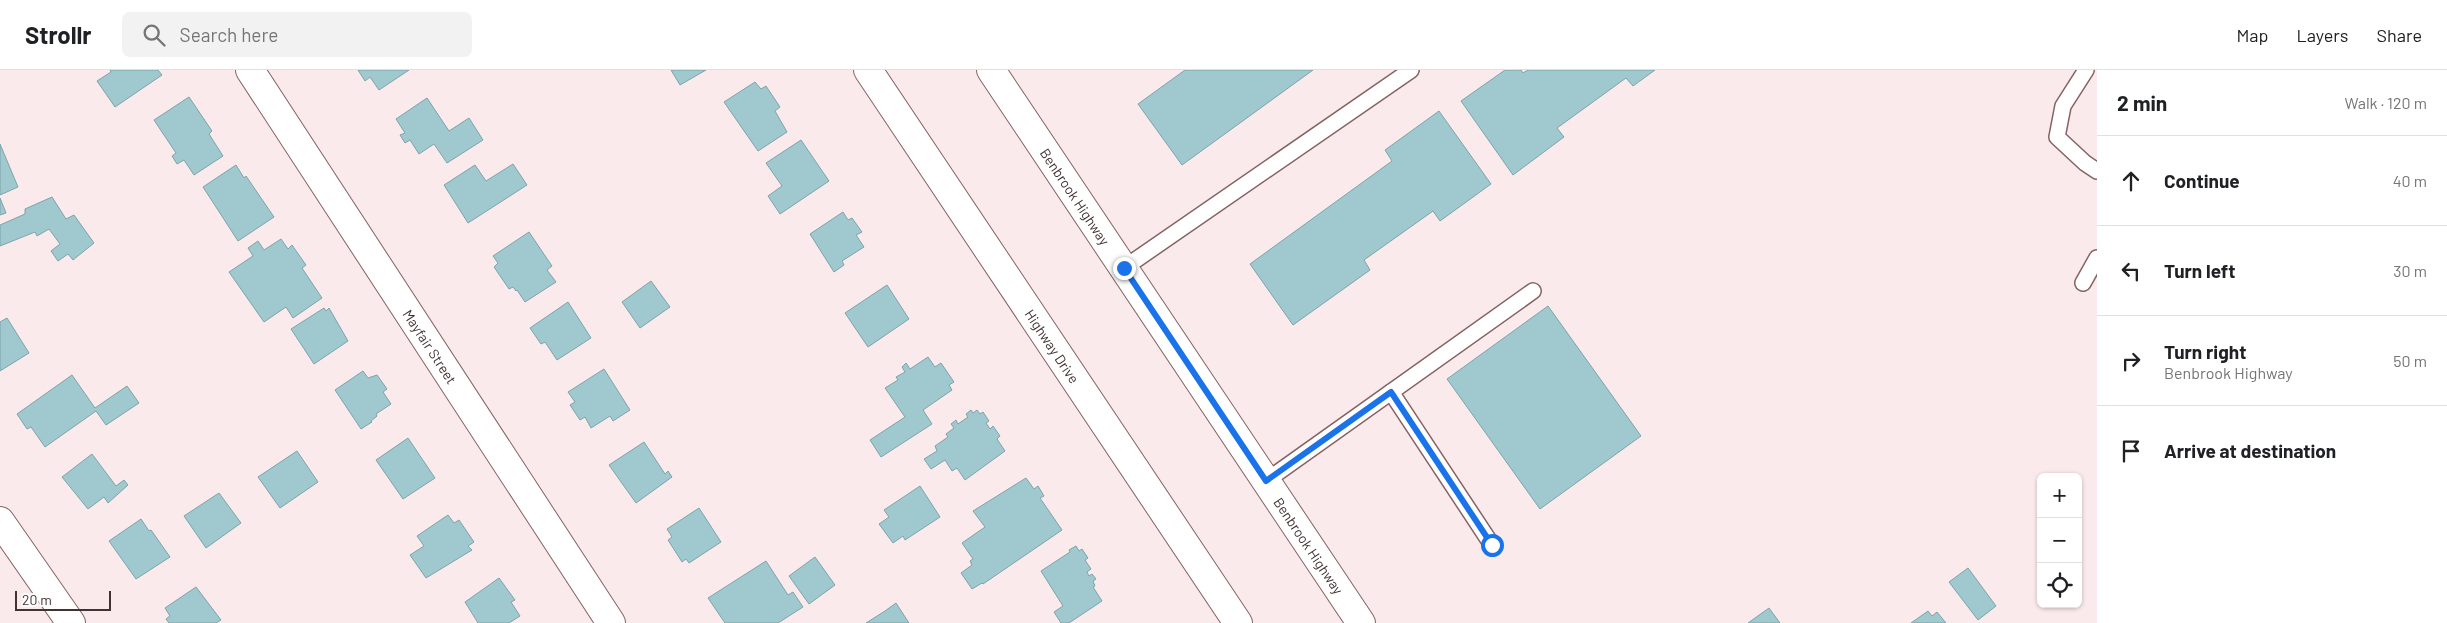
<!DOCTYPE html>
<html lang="en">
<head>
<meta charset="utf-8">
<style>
  body { margin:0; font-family:Barlow,sans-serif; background:#f2f2f2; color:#202124 }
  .controls { position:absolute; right:15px; bottom:15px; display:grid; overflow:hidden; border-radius:8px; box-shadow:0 1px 4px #0004 }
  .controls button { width:45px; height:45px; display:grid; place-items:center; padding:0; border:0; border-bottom:1px solid #e0e0e0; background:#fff; color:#202124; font:25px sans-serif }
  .scale { position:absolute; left:15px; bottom:12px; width:96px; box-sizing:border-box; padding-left:5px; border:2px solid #423233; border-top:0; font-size:14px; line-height:18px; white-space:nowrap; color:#423233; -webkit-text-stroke:4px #fcfcfc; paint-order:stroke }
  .stop { position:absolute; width:15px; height:15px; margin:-11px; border:4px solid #1a73e8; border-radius:50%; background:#fff }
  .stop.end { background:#1a73e8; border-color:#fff; box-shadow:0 1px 5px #0008 }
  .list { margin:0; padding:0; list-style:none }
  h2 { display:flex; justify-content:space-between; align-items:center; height:65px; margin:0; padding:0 20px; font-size:21px }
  h2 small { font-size:16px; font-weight:400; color:#757577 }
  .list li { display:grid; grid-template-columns:32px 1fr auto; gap:15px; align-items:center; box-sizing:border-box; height:90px; padding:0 20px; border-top:1px solid #e0e0e0 }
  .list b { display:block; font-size:19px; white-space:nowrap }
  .list p { margin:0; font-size:16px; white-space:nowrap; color:#757577 }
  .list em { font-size:16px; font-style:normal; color:#757577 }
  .icon { flex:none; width:28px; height:28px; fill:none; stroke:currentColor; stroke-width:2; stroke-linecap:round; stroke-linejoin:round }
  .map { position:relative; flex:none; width:2097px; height:553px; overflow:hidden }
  header { display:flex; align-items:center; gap:30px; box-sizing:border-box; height:70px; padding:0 25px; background:#fff; border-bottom:1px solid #e0e0e0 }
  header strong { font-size:24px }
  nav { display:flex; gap:28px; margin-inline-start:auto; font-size:18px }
  .search { width:350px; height:45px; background:#f2f2f2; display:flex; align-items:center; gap:12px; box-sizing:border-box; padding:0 18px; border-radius:8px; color:#757577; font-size:19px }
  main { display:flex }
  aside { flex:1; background:#fff }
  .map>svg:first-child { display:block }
  .building { fill:#9fc9ce; stroke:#7ca4a9 }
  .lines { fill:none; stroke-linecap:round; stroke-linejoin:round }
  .lane-casing { stroke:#856364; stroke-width:18 }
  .street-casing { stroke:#856364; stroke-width:30 }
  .primary-casing { stroke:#856364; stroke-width:30 }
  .lane { stroke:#fff; stroke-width:15 }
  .street { stroke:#fff; stroke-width:28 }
  .primary { stroke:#fff; stroke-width:28 }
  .route { stroke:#1a73e8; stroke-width:6 }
  .labels { text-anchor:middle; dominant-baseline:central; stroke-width:5; stroke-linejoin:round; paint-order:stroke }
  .street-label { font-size:14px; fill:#423233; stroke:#fcfcfc }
</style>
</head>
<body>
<header>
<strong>Strollr</strong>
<div class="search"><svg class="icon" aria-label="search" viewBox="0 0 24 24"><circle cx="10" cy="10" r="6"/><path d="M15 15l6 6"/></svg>Search here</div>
<nav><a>Map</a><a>Layers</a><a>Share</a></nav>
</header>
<main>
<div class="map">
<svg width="2097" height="553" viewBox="0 0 2097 553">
  <rect width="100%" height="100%" fill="#fbeaeb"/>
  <!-- building -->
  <g class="building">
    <path d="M110,0H158L162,5L115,37L97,11L111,2Z"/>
    <path d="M358,0H409L379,20L370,7L365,11Z"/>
    <path d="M671,0H706L680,15Z"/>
    <path d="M1185,0H1313L1182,95L1138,34Z"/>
    <path d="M1505,0H1521L1523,3L1528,0H1655L1633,16L1626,8L1557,58L1564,67L1513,105L1461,31Z"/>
    <path d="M755,12L761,19L766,16L780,37L775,41L787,62L758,81L724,32Z"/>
    <path d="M189,27L212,61L209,64L223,86L194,105L184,90L177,94L172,86L176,83L154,50Z"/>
    <path d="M427,28L449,61L469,48L483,70L447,93L434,74L419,84L410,70L405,73L400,65L405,63L396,49Z"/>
    <path d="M1439,41L1491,114L1440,151L1433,141L1364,190L1370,200L1293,255L1250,194L1392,91L1385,80Z"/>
    <path d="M801,70L829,111L780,144L768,126L782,116L766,93Z"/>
    <path d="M0,74L18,117L0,125Z"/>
    <path d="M513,94L527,115L468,153L444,115L475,95L486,111Z"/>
    <path d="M236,95L244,108L246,106L274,147L238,171L203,117Z"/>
    <path d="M52,127L66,149L74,145L94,173L73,190L68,184L58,191L51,181L60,174L49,159L37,166L35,162L0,176V155L25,144V139Z"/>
    <path d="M0,128L6,143L0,145Z"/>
    <path d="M843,142L848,150L852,148L862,162L856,165L864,177L842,191L844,195L834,202L810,164Z"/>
    <path d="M529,162L552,196L547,200L556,212L525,232L517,220L516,221L513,217L509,219L494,197L498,193L493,186Z"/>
    <path d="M281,169L288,179L292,175L306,195L302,198L322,228L293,248L286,237L264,252L229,202L253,186L248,178L258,171L264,180Z"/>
    <path d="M651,211L670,237L640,258L622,232Z"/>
    <path d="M887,215L909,249L868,277L845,243Z"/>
    <path d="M568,232L591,268L557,290L545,272L541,274L530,258Z"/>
    <path d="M1548,236L1641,366L1540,439L1447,309Z"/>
    <path d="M324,238L326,241L329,238L348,271L314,294L291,259Z"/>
    <path d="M7,248L29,283L0,301V252Z"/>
    <path d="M928,287L935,297L941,293L954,312L949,315L952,320L923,340L932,354L881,387L870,370L905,347L885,318L898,310L896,307L905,302L902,297L906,293L910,299Z"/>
    <path d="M604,299L630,340L613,351L610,346L591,358L585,347L580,350L570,335L575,332L568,322Z"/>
    <path d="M363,301L368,308L377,305L387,319L383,322L391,334L376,344L377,346L371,351L372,352L361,359L335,320Z"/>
    <path d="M72,305L95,338L127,316L139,333L106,355L96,341L45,377L31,357L27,359L17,344Z"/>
    <path d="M971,340L973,343L977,340L980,344L983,342L989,351L986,353L990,359L993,356L1000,366L997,369L1005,381L965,410L957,398L952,401L945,390L931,399L924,389L937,381L935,376L948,367L946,364L954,358L951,354L956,350L958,354L968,347L966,344Z"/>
    <path d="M408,368L435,408L403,429L376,390Z"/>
    <path d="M644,372L665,404L668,401L672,407L636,433L609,395Z"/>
    <path d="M297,381L318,412L280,438L258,407Z"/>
    <path d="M92,384L116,416L124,410L128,415L108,433L104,427L88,439L62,407Z"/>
    <path d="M1026,408L1034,419L1038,416L1044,426L1040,428L1062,460L983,514L982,513L972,519L961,503L972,495L970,491L973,489L962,473L985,457L973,441Z"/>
    <path d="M920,416L940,447L905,470L903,466L893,473L879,454L889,447L884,440Z"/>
    <path d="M219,423L241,453L206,478L184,446Z"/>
    <path d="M699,438L721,472L689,493L686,489L682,492L668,470L672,467L667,459Z"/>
    <path d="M448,445L454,453L459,450L474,472L468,476L472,480L426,508L410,485L424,476L417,466Z"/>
    <path d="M141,449L149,461L151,460L170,487L136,509L109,471Z"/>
    <path d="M1076,476L1079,481L1082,479L1088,488L1085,490L1091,499L1087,502L1089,506L1092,504L1096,509L1093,511L1095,516L1093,517L1102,531L1069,553H1061L1054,542L1063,536L1041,501L1070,482L1069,480Z"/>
    <path d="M815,487L835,515L809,534L789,506Z"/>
    <path d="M766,491L788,525L793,522L803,537L778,553H725L708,528Z"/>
    <path d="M1968,498L1996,536L1978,550L1949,512Z"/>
    <path d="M499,508L515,530L511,532L520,546L509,553H478L465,532Z"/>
    <path d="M196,517L221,550L216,553H169L166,549L170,546L165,538Z"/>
    <path d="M896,533L909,553H866L885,541Z"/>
    <path d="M1769,538L1780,553H1748Z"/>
    <path d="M1928,541L1932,546L1937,542L1946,553H1911Z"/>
  </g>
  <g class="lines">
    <defs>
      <g id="lane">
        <path d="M2086,0L2063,36L2057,67L2085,93L2097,101"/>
        <path d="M1124,198L1411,0"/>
        <path d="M2083,213L2097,188"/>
        <path d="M1391,322L1492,475"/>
        <path d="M1266,411L1533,221"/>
      </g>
      <g id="street">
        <path id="s1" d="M250,0L611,553"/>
        <path id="s2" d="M868,0L1238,553"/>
        <path d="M0,451L71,553"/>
      </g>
      <g id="primary">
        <path id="s3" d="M991,0L1361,553"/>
      </g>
    </defs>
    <!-- lane casing -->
    <use href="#lane" class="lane-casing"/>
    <!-- street casing -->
    <use href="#street" class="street-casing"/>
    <!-- primary casing -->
    <use href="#primary" class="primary-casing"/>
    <!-- lane -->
    <use href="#lane" class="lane"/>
    <!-- street -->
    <use href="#street" class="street"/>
    <!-- primary -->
    <use href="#primary" class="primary"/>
  </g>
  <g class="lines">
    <!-- route -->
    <path class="route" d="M1124,198L1266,411L1391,322L1492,475"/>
  </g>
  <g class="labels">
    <!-- street labels -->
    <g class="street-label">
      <text stroke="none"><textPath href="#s3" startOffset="152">Benbrook Highway</textPath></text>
      <text stroke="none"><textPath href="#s1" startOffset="330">Mayfair Street</textPath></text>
      <text stroke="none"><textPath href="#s2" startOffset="332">Highway Drive</textPath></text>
      <text stroke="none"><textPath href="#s3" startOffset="572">Benbrook Highway</textPath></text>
    </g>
  </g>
</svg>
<div class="controls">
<button>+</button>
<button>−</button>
<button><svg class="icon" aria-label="locate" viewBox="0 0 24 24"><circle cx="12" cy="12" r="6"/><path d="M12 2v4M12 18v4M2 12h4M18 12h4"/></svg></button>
</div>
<div class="scale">20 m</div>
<div class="stop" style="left:1492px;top:475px"></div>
<div class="stop end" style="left:1124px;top:198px"></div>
</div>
<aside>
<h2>2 min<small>Walk · 120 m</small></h2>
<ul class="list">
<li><svg class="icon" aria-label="ahead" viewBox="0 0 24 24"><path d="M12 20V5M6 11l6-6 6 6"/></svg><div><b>Continue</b></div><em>40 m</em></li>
<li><svg class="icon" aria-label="left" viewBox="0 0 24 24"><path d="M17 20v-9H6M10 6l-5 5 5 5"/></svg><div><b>Turn left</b></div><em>30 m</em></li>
<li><svg class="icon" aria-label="right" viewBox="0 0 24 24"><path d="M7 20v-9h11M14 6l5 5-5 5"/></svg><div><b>Turn right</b><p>Benbrook Highway</p></div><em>50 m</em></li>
<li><svg class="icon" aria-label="arrive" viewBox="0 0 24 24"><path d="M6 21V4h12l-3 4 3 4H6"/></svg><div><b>Arrive at destination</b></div></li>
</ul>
</aside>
</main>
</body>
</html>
